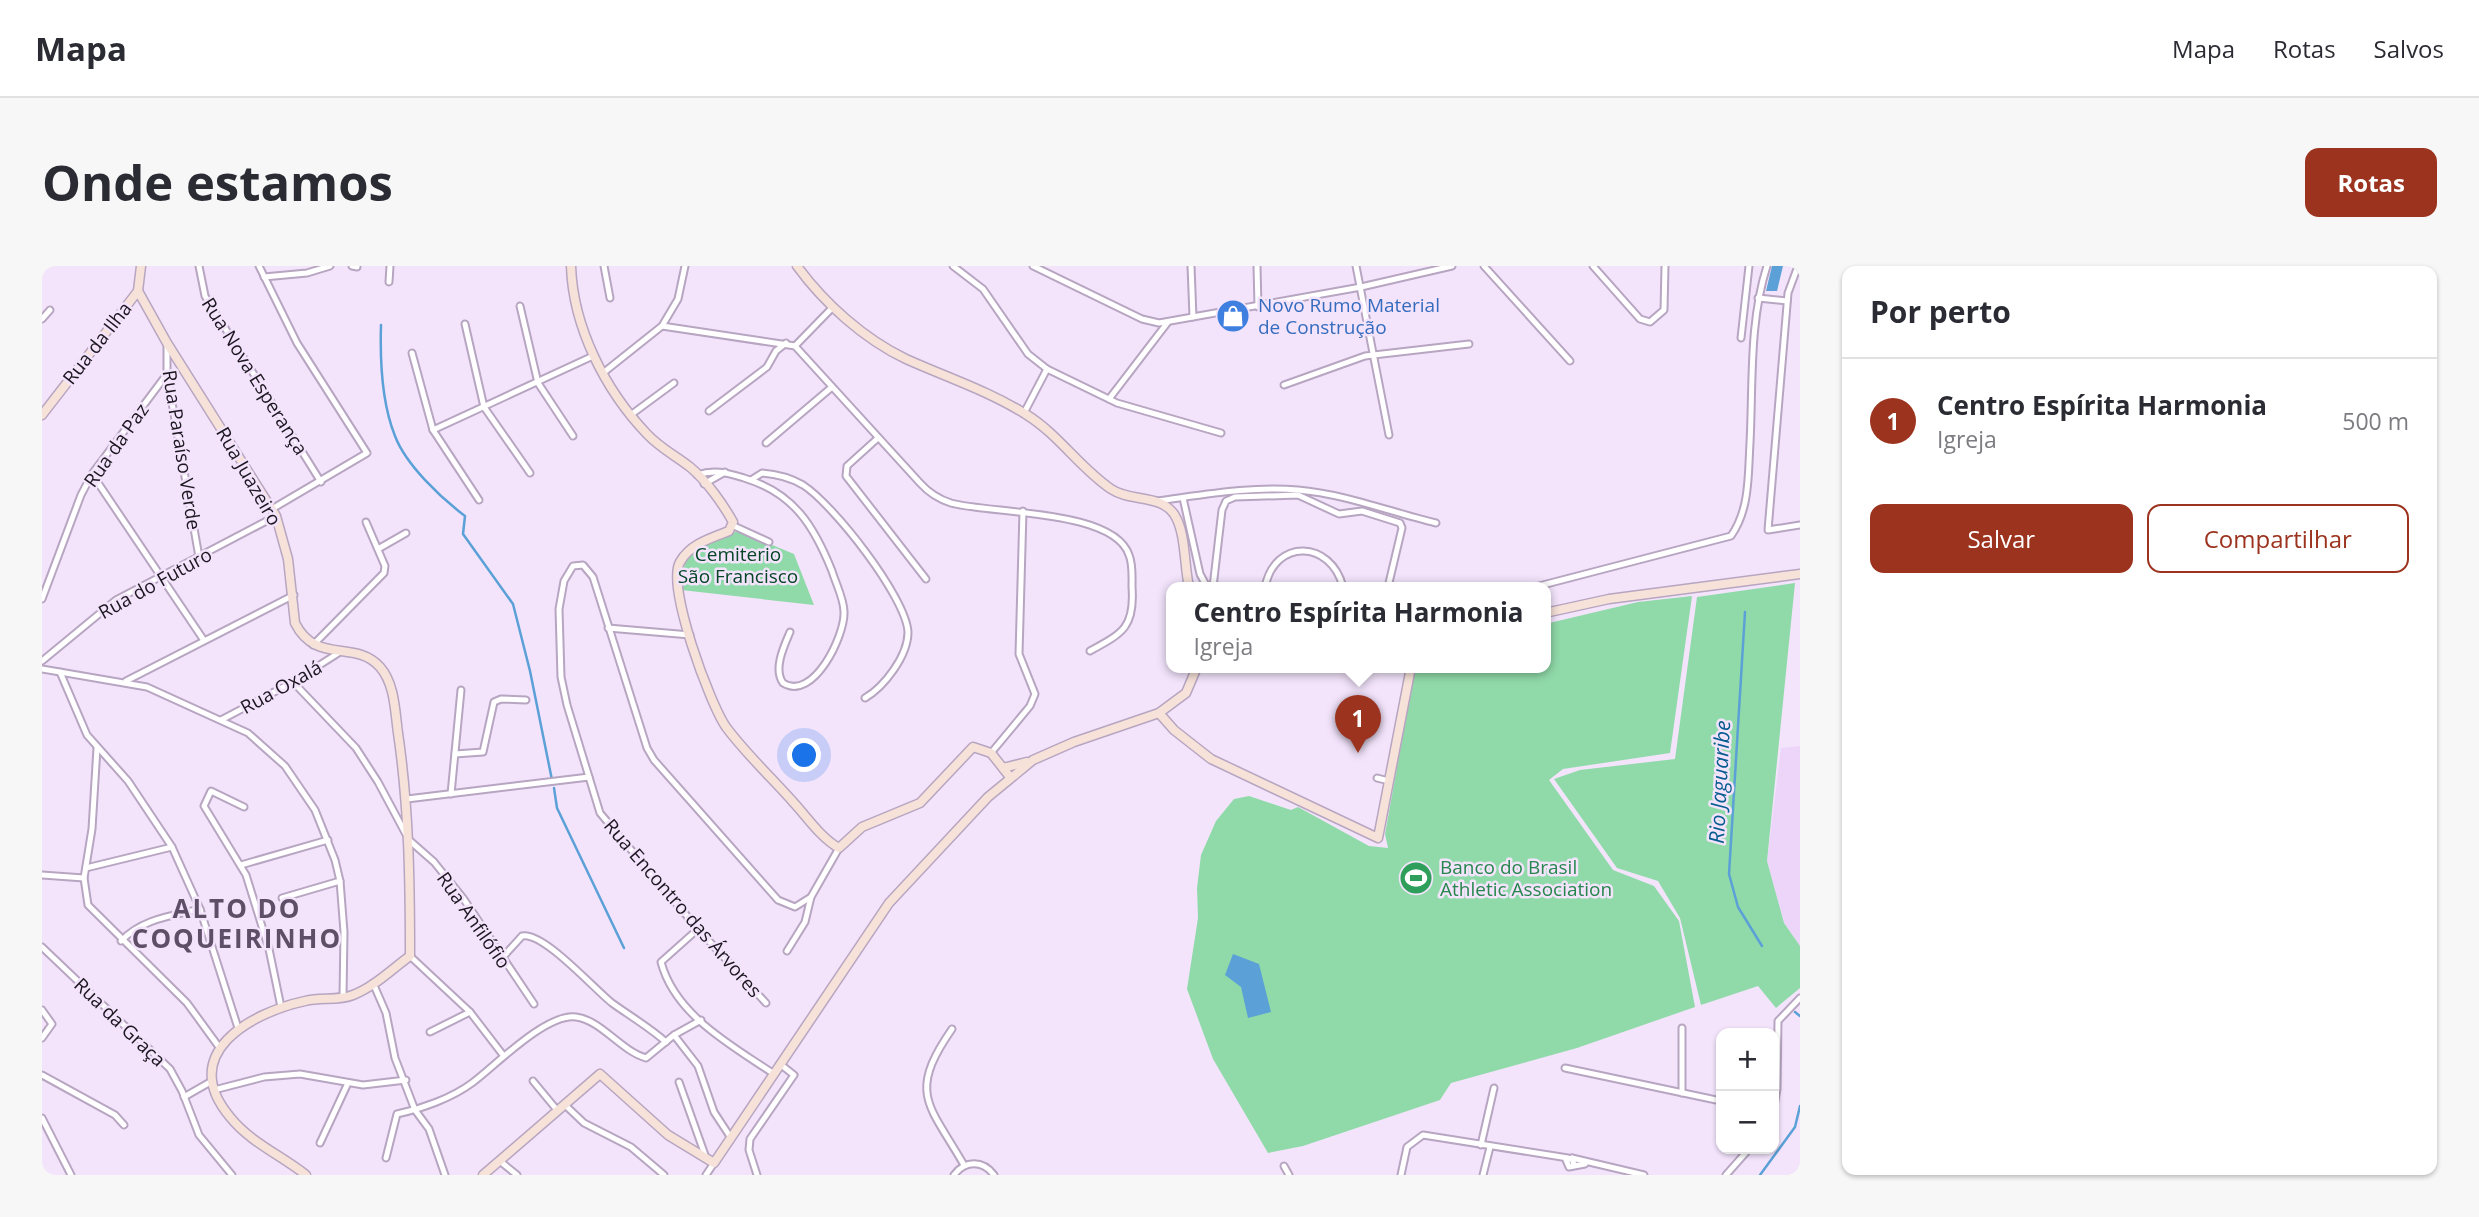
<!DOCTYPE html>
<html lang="pt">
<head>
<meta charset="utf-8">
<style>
  body { margin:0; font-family:"Open Sans",sans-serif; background:#f7f7f7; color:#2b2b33 }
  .controls { position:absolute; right:21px; bottom:21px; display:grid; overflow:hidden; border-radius:14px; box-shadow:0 2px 5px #0004 }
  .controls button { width:63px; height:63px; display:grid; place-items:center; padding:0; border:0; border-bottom:2px solid #e1e1e2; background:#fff; color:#2b2b33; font:35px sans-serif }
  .you { position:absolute; left:763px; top:490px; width:24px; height:24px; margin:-18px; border:5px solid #fff; border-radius:50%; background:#1a73e8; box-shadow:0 0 0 10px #1a73e833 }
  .badge { display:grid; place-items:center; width:46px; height:46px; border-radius:50%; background:#9c331e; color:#fff; font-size:23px; font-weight:700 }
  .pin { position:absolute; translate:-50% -58px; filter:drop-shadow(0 2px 4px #0008) }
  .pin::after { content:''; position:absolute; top:37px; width:24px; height:21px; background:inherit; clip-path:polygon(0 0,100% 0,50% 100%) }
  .popup { position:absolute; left:1124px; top:316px; width:385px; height:91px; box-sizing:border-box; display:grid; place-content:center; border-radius:14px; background:#fff; filter:drop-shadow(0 2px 5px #0005); font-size:23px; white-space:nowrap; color:#7c7c81 }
  .popup b { font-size:26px; color:#2b2b33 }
  .popup::after { content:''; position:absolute; left:50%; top:100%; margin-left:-14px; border:14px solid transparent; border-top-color:#fff }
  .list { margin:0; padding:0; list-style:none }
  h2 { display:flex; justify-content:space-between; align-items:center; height:91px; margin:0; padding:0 28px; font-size:30px }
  h2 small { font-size:23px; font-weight:400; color:#7c7c81 }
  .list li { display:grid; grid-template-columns:46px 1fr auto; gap:21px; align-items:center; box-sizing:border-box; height:126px; padding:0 28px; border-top:2px solid #e1e1e2 }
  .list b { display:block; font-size:26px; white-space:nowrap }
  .list p { margin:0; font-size:23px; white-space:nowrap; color:#7c7c81 }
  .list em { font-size:23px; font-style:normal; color:#7c7c81 }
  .actions { display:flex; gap:14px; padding:21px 28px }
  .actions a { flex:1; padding:16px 0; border:2px solid #9c331e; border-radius:14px; text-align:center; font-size:24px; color:#9c331e }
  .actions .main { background:#9c331e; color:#fff }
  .map { position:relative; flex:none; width:1758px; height:909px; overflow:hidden; border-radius:14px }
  header { display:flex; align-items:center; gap:42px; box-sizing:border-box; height:98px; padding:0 35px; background:#fff; border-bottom:2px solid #e1e1e2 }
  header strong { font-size:33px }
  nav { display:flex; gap:38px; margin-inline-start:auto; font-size:24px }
  .intro { display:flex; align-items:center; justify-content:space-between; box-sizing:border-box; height:168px; padding:0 42px }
  h1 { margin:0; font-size:49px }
  .button { padding:18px 32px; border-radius:14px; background:#9c331e; color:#fff; font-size:24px; font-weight:700 }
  main { display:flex; gap:42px; padding:0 42px }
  aside { flex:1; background:#fff; border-radius:14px; box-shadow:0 2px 5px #0004 }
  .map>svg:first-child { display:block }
  .built { fill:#ecd5f9 }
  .green { fill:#90daa9 }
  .water { fill:#5ba0d7 }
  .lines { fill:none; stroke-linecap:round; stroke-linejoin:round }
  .stream { stroke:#5ba0d7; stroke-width:2.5 }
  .street-casing { stroke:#b7a5c1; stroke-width:9 }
  .secondary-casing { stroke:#b7a5c1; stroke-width:11 }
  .street { stroke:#fff; stroke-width:5 }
  .secondary { stroke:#f7e2d9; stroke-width:8 }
  .labels { text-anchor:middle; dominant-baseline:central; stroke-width:5; stroke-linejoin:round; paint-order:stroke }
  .shop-label { font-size:19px; fill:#366cbe; stroke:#f3e4fc; text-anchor:start }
  .street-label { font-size:19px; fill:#1c1620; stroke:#f3e4fc }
  .park-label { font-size:19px; fill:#064626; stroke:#f3e4fc }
  .leisure-label { font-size:19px; fill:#27864d; stroke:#f3e4fc; text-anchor:start }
  .water-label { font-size:21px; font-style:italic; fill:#065b8f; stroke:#f3e4fc }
  .district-label { font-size:26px; font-weight:bold; letter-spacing:2px; fill:#5e4e67; stroke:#f3e4fc }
</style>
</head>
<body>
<header>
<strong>Mapa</strong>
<nav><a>Mapa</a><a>Rotas</a><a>Salvos</a></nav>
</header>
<div class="intro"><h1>Onde estamos</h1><a class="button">Rotas</a></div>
<main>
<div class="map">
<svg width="1758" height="909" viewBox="0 0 1758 909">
  <rect width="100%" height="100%" fill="#f3e4fc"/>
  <!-- built -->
  <path class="built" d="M1758,480V680L1742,657L1725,595L1739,482Z"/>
  <!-- green -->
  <g class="green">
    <path d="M696,265L752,288L772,339L639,324C639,281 660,277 696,265Z"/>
    <path d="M1753,317L1725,595L1742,657L1758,680V722L1734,742L1716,720L1659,739L1638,652L1616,615L1575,602L1512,513L1538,504L1633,493L1655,331Z"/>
    <path d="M1650,330L1628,487L1521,503L1507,514L1571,604L1612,620L1637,655L1653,741L1535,782L1409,817L1398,834L1261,880L1226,887L1171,793L1145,723L1156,652L1155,622L1159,589L1174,555L1192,533L1207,530L1249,544L1256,541L1327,580L1346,582L1343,568L1373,401H1503V358L1596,336Z"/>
  </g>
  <!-- water -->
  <g class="water">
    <path d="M1730,0H1741L1735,25H1724Z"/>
    <path d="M1191,688L1217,698L1229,746L1206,752L1199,721L1183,709Z"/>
  </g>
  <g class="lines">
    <!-- stream -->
    <g class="stream">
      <path d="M339,59C338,92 340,138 353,170C364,199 399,232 423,250L421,268L471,338L488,405L510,514"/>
      <path d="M1703,346L1687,608L1696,641L1720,680"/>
      <path d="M512,522L515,542L582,682"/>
      <path d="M1753,746L1758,750"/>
      <path d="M1718,909L1753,861L1758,840"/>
    </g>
    <defs>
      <g id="street">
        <path d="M157,0L163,30L279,216"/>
        <path d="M217,0L255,77L325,187L230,243"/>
        <path d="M310,0L315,1"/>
        <path d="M562,0L568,32"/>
        <path d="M911,0L941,23L986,88L1005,103L1075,137L1179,167"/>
        <path d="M991,0L1100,53L1117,57L1319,21L1410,0"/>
        <path d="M1149,0L1151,51"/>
        <path d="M1215,0L1216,41"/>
        <path d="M1314,0L1347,169"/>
        <path d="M1442,0L1528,95"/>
        <path d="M1551,0L1598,53L1608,56L1622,44L1623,0"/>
        <path d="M1756,0L1746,27L1726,264L1758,259"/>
        <path d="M222,11L265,7L288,0"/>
        <path d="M347,16L348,0"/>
        <path d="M1716,32L1745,35"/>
        <path d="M478,40L496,117L531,170"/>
        <path d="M0,53L8,44"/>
        <path d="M423,58L442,141L488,207"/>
        <path d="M620,60L636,33L643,0"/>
        <path d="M1699,72L1707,0"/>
        <path d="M125,77V108L157,291"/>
        <path d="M753,80L791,41"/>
        <path d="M370,87L391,164L437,234"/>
        <path d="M561,107L620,60L753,80L878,217C887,227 896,233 909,237C948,248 1072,243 1087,289C1091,298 1090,311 1090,321C1093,361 1081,367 1048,385"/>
        <path d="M1242,119L1323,90L1427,78"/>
        <path d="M1067,133L1126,56"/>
        <path d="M667,145L725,101L734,85L744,77"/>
        <path d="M982,147L1005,103"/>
        <path d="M590,148L632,117"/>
        <path d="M391,164L551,90"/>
        <path d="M836,172L805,200L804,210L884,313"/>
        <path d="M724,177L790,121"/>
        <path d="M50,208L161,373"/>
        <path d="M655,209C673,203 685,207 702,212C752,227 772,260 790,305C794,318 802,333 802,346C803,370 771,436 741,417C731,403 742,380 748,366"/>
        <path d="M709,214L720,207C733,208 749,212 761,219C791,238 864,331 866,366C866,390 842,421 823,432"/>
        <path d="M662,218L683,206"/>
        <path d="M1141,232L1158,308L1165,321"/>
        <path d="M1115,235C1161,229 1210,220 1256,224C1303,228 1348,246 1394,257"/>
        <path d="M692,260L727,276"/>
        <path d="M336,283L364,267"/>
        <path d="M1171,321L1180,244L1184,235L1193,231L1256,229L1297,248L1320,245L1358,257L1360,262L1346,321"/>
        <path d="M1223,321C1233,272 1289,274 1301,321"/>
        <path d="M1493,321L1689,270C1708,243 1706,209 1708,177C1711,118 1707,56 1725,0"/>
        <path d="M0,333L39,229L50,208L125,108"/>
        <path d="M566,362L648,369"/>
        <path d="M271,379L342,307L343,300L324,256"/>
        <path d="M0,395L74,334L234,250"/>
        <path d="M0,403L105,421L206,467L243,500L273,544L293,594L298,615L302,666L301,731"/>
        <path d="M18,406L45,469L86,515L130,581L158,643L196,762"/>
        <path d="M84,415L252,329"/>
        <path d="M251,416L314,482L336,516L367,574L392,596L421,632L492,738"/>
        <path d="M179,454L251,416L298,386"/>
        <path d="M55,482L50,563L42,612L46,639L145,737L177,781"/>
        <path d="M949,487L988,440L993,428L977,388L981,245"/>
        <path d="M413,488L441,486L452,436L459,433L484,434"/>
        <path d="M1335,512L1347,515"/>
        <path d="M409,528L419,424"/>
        <path d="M365,533L547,511"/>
        <path d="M202,541L169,525L162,540L204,609L227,683L239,741"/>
        <path d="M199,599L286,574"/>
        <path d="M44,602L130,581"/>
        <path d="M0,609L42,612"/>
        <path d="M240,632L298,615"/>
        <path d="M656,663L619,696C633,749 689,779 732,808"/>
        <path d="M79,675C100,653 129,650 158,643"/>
        <path d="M0,681L128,803L140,825L157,869L190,909"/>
        <path d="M745,685L763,656L769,631L797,582"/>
        <path d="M368,690L428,746L461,789"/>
        <path d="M460,692L480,670C501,665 552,723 570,737C588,750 607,761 624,776"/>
        <path d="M331,717L344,747L353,792L373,844L387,863L403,909"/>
        <path d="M724,737L656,663L558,547L525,439L519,411L517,343L522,315L531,300L541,299L551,311L605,482L612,494L736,634L753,641L769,631"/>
        <path d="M0,744L10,758L0,772"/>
        <path d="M910,763C865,828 887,838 922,899"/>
        <path d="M388,766L428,746"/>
        <path d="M632,769L656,800L672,846L689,872"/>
        <path d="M1523,802L1679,835"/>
        <path d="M0,809L73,849L82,859"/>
        <path d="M491,815L515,844"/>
        <path d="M637,816L663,889"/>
        <path d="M172,824L222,811L258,808L321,819L364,814"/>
        <path d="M1640,827V762"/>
        <path d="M142,831L170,815"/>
        <path d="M522,838L542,857L589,881L622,909"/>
        <path d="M1732,840L1735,823L1736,755L1758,732"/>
        <path d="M0,852L29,909"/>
        <path d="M278,877L306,817"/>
        <path d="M1439,879L1452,822"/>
        <path d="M344,892L355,848C379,843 410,832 430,817C453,800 504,747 534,751C559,754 579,785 604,792L632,769L659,754"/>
        <path d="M1530,892L1602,909"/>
        <path d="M459,896L475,909"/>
        <path d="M1532,899L1530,892L1524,894L1527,901L1543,898"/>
        <path d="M1242,900L1247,909"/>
        <path d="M664,909L672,897"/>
        <path d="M715,909L707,884L708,873L752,809L738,798"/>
        <path d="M912,909C923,894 941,894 952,909"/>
        <path d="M1359,909L1365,881L1381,869L1526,892"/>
        <path d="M1441,909L1448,881"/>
        <path d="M1684,909L1707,883"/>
      </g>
      <g id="secondary">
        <path d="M529,0C531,61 563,124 605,168C618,182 634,190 648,201C664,214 681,238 691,256L687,265C669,272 648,278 638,296C624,320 668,438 684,461C704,488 730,512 752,537C765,551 779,572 797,582L820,561L878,537L931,481L949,487L968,511"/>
        <path d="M755,0C782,37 822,73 864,93C904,111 947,125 985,149C1017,169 1038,202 1069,223C1088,236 1118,228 1132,248C1144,266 1142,299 1147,321"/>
        <path d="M96,25L125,77L234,250L246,293L253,357C274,399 313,373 338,401C353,418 353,446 356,467C367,542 368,615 368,690C350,703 332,721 311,729C296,735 279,731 263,735C208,747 135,788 188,851C209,877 239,889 264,909"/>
        <path d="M0,149L96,25L99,0"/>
        <path d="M1503,347L1567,333L1758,308"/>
        <path d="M1117,447L1132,464L1169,493L1336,572L1369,401"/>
        <path d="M961,502L985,496"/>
        <path d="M441,909L558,808L626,869L672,897L847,637L946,531L991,494L1032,476L1117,447L1144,427L1155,401"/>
      </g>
    </defs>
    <!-- street casing -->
    <use href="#street" class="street-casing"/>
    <!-- secondary casing -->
    <use href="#secondary" class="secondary-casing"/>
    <!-- street -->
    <use href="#street" class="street"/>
    <!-- secondary -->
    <use href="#secondary" class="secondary"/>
  </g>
  <!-- icons -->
  <defs>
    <symbol id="shop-disc" viewBox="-11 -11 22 22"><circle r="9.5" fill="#3f7fe0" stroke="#f3e4fc"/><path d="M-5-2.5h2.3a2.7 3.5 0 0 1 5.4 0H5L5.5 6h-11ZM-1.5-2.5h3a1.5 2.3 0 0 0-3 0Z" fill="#fff"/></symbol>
    <symbol id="stadium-disc" viewBox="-11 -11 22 22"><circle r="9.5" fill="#2e9e5b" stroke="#f3e4fc"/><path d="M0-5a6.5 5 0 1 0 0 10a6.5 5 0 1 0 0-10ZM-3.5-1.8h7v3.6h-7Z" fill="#fff"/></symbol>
  </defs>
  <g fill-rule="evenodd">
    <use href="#shop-disc" x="1172" y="31" width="38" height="38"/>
    <use href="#stadium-disc" x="1355" y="593" width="38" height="38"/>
  </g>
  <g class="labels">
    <!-- shop labels -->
    <g class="shop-label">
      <text x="1216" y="39">Novo Rumo Material<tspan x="1216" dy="22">de Construção</tspan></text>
    </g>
    <!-- street labels -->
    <g class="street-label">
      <text transform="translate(55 77) rotate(-52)">Rua da Ilha</text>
      <text transform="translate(213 110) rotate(58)">Rua Nova Esperança</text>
      <text transform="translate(74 179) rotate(-55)">Rua da Paz</text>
      <text transform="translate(140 184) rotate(81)">Rua Paraíso Verde</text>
      <text transform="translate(207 210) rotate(60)">Rua Juazeiro</text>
      <text transform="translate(113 317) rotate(-29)">Rua do Futuro</text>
      <text transform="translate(239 421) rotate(-29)">Rua Oxalá</text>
      <text transform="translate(641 642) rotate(49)">Rua Encontro das Árvores</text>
      <text transform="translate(432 654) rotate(55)">Rua Anfilófio</text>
      <text transform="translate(78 756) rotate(44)">Rua da Graça</text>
    </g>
    <!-- park labels -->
    <g class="park-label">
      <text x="696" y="288">Cemiterio<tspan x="696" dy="22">São Francisco</tspan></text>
    </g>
    <!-- leisure labels -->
    <g class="leisure-label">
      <text x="1398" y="601">Banco do Brasil<tspan x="1398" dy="22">Athletic Association</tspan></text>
    </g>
    <!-- water labels -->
    <g class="water-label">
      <text transform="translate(1677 516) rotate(-87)">Rio Jaguaribe</text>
    </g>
    <!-- district labels -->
    <g class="district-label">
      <text x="195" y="642">ALTO DO<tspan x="195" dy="30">COQUEIRINHO</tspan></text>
    </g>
  </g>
</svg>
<div class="controls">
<button>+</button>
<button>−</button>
</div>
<div class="you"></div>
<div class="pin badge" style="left:1316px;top:487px">1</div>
<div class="popup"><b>Centro Espírita Harmonia</b>Igreja</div>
</div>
<aside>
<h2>Por perto<small></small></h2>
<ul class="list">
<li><span class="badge">1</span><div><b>Centro Espírita Harmonia</b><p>Igreja</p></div><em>500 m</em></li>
</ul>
<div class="actions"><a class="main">Salvar</a><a>Compartilhar</a></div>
</aside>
</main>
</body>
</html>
